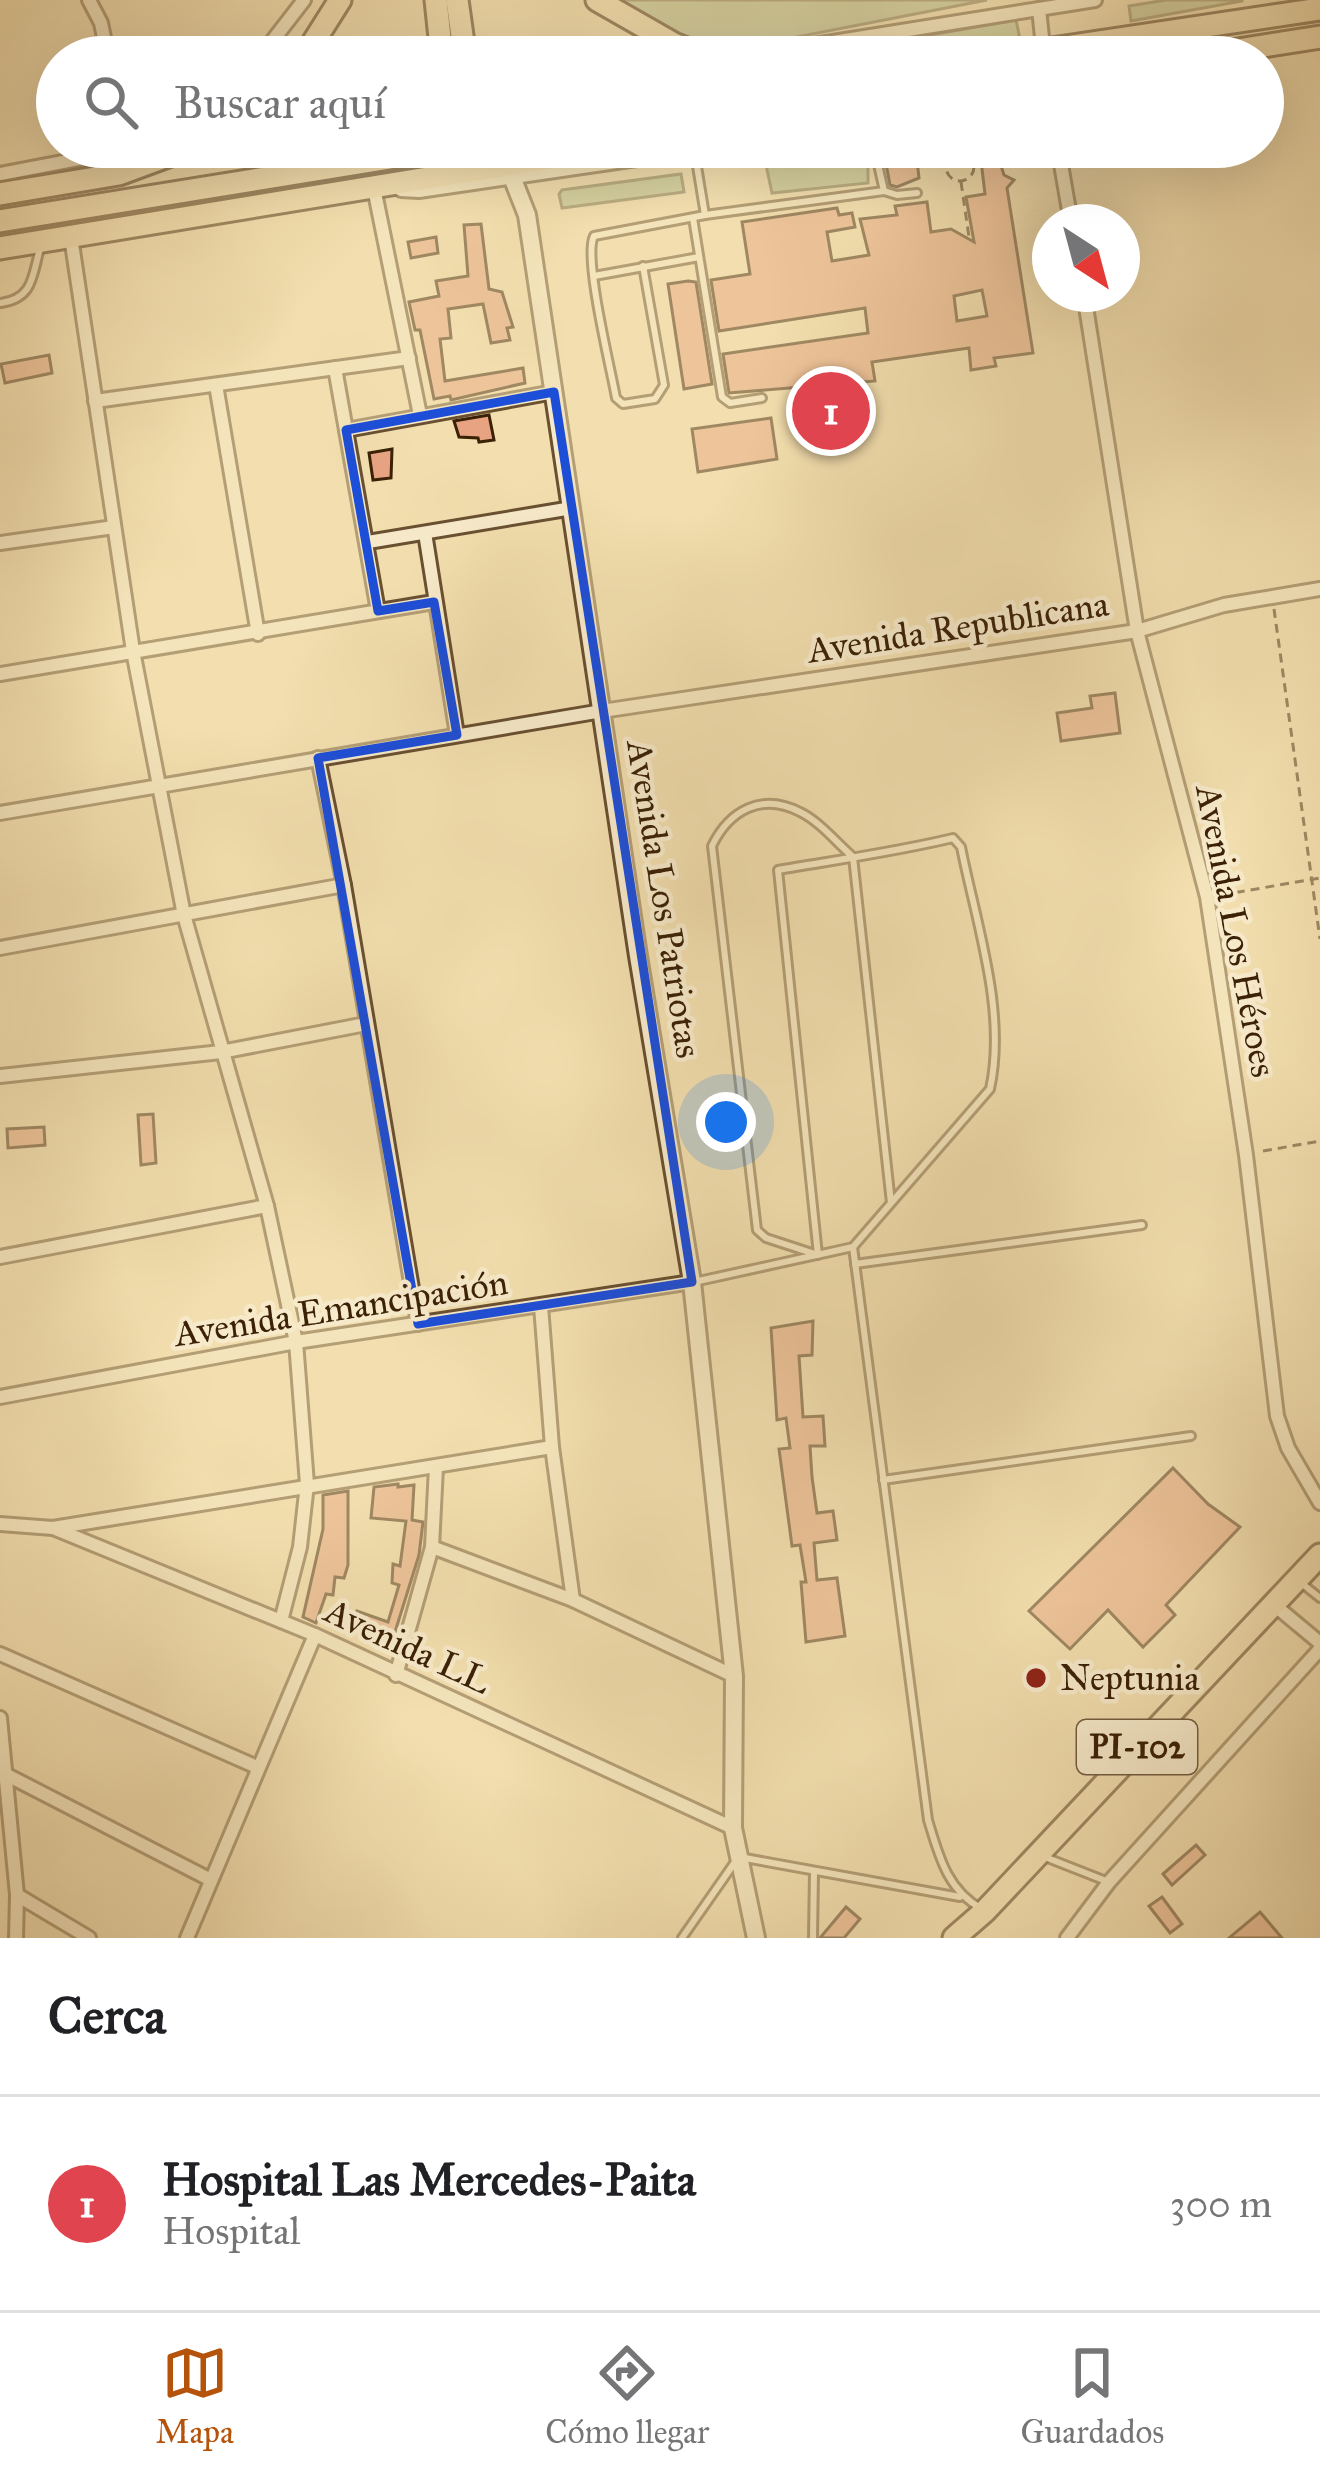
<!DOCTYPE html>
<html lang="es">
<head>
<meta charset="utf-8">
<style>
  body { margin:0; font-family:"IM FELL Great Primer",serif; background:#f6f6f6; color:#202124 }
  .compass { position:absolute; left:1032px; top:204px; width:108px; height:108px; border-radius:50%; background:#fff; box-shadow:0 12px 48px #0002; rotate:144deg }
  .you { position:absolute; left:726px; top:1122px; width:42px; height:42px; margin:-30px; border:9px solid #fff; border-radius:50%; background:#1a73e8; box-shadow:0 0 0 18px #1a73e833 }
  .badge { display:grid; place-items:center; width:78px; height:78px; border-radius:50%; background:#b45309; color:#fff; font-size:39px; font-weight:700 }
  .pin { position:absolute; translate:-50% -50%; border:6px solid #fff; box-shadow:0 3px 12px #0006 }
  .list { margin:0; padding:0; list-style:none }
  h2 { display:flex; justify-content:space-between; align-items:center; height:156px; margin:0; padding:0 48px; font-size:51px }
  h2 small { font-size:39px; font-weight:400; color:#757577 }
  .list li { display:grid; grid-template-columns:78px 1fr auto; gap:36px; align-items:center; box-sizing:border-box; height:216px; padding:0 48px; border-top:3px solid #e0e0e0 }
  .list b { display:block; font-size:45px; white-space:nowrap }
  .list p { margin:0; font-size:39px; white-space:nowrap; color:#757577 }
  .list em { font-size:39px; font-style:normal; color:#757577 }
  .icon { flex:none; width:66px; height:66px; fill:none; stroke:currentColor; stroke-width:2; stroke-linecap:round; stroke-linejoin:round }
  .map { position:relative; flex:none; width:1320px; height:1938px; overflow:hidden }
  .search { position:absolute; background:#fff; box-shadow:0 12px 48px #0002; left:36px; right:36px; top:36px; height:132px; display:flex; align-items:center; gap:30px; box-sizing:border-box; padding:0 42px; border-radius:66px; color:#757577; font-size:45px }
  .sheet { height:372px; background:#fff }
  nav { display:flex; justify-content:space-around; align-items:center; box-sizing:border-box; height:168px; border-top:3px solid #e0e0e0; background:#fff; font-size:33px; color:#757577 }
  nav a { display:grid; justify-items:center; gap:6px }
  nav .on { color:#b45309 }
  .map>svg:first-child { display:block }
  .green { fill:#b4c28f; stroke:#78724a; stroke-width:3 }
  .building { fill:#e8a482; stroke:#3b2106; stroke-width:3; fill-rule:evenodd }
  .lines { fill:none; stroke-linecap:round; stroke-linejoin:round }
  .service-casing { stroke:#695030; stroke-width:12 }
  .minor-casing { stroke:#695030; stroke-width:18 }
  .tertiary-casing { stroke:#695030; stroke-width:22 }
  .primary-casing { stroke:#3b2106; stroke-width:27 }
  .trunk-casing { stroke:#3b2106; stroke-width:27 }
  .path { stroke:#3b2106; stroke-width:3; stroke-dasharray:9 6; stroke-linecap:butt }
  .service { stroke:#f7eaca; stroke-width:6 }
  .minor { stroke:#f7eaca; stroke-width:12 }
  .tertiary { stroke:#f7eaca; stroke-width:16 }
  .primary { stroke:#f2deae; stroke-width:21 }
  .trunk { stroke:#f2deae; stroke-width:21 }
  .marked { fill:none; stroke:#1d4ed8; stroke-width:9; stroke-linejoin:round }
  .poi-dot { fill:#8f2418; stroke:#f7eaca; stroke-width:4.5 }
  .labels { text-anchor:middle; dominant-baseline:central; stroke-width:9; stroke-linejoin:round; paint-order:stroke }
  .shield { fill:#f7eaca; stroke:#735d41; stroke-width:3 }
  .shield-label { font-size:33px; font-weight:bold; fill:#3b2106 }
  .street-label { font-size:36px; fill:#3b2106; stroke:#f7eaca }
  .poi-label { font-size:36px; fill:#3b2106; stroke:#f7eaca; text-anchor:start }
</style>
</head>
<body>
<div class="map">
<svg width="1320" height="1938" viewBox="0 0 1320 1938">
  <rect width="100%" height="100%" fill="#f2deae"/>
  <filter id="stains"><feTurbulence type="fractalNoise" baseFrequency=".00167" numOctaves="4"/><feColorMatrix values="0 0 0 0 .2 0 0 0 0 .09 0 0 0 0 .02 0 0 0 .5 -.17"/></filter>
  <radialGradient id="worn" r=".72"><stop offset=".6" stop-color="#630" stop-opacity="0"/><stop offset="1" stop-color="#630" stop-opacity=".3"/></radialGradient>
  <!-- green -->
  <g class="green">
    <path d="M610,0H987L725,51L677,36Z"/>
    <path d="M1166,0H1242V1L1131,21L1129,6Z"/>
    <path d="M1016,20L1020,39L897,57H805Z"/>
    <path d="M858,147L860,164L868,163V183L772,193L765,160Z"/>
    <path d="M681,174L684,192L562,208L559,194L562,190Z"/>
  </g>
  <!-- building -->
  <g class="building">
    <path d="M996,150L1004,175L1014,180L1007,188L1033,353L994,358L996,366L971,370L969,348L872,362L875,381L729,393L723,354L868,333L865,308L719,331L711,280L750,274L742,222L837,208L839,215L852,213L855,227L827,232L832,261L869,255L860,219L897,215L895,206L927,202L931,232L951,229L974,242L966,197L985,194L980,152ZM982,290L987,316L957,321L954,296Z"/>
    <path d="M916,151L919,178L897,187L890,185L885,158Z"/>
    <path d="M481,224L489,289L502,292L513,327L507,328L510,340L491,343L483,304L448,309L451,338L440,339L445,381L523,368L525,383L451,400L450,396L434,399L420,330H415L409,302L439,296L436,281L468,276L464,225Z"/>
    <path d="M436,237L438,253L411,258L408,242Z"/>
    <path d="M688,281L696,282L712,384L684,389L668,284Z"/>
    <path d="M49,355L52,373L5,383L1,364Z"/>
    <path d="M489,415L494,440L479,442L478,438L459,437L454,421Z"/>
    <path d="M771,418L777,459L698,472L692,429Z"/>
    <path d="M392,449L391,478L373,480L369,453Z"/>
    <path d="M1115,693L1120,733L1061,741L1057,713L1092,708L1090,696Z"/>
    <path d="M153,1114L156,1163L141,1165L138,1115Z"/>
    <path d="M44,1127L45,1145L8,1148L7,1129Z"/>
    <path d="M813,1321L812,1355L799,1356L803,1417L823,1416L825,1446H810L812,1477L817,1513L833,1511L837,1540L814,1543L817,1580L837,1578L845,1636L806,1642L801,1582H806L800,1545L792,1546L779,1449L790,1448L786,1418L777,1420L771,1328Z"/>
    <path d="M1173,1468L1208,1504L1240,1527L1166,1605L1175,1615L1143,1647L1108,1610L1070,1649L1029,1611Z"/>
    <path d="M398,1484V1487L414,1485L412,1520L423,1522L419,1555L390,1648L381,1645L383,1639L354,1629L357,1611L388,1622L399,1585L392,1583L393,1564L400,1566L406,1521L371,1518L374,1487Z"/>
    <path d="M348,1491V1565L344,1578L335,1577L333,1595L326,1594L316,1623L303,1617L323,1529V1495Z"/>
    <path d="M1196,1845L1205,1855L1172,1885L1163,1874Z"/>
    <path d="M1162,1897L1182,1924L1170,1933L1149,1906Z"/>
    <path d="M846,1907L860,1919L844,1938H820Z"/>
    <path d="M1260,1912L1282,1938H1229Z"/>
  </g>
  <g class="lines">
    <defs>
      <g id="service">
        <path d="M874,147L884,191L897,195L917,193"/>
        <path d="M695,154L705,215"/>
        <path d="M693,218L722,397L730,403L762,398"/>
        <path d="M643,266L664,385L655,399L623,404L616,398C611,369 583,257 594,236L705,215L884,191"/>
        <path d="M594,276L699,257"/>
        <path d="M1,303C35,298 32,274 41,245"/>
        <path d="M853,1247L928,1820C939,1856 947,1890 982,1909"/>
        <path d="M855,1264L1142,1225"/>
        <path d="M694,1282L853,1247L990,1089C1007,1012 976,923 961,847L953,838C895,852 836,860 778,870L818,1255L766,1238L757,1230L712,846C729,811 761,792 800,812C819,821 837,843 853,857L891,1203"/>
        <path d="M883,1480L1191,1436"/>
        <path d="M1300,1582L1320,1598"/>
        <path d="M1045,1857L1106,1881"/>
        <path d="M745,1858L960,1897"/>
        <path d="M682,1938L735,1862"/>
        <path d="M813,1938L814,1872"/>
      </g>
      <g id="minor">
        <path d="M89,0L101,23L108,57"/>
        <path d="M1039,9L1044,56"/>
        <path d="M260,57L304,0"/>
        <path d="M763,57L789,49L1095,0"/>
        <path d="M1058,147L1071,222"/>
        <path d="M0,174L141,147"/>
        <path d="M381,188H374L420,415"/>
        <path d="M401,190L419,191L719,147"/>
        <path d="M71,237L133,651L184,915L267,1206L296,1342L307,1484L300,1547L281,1621"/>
        <path d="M1084,294L1137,631L1207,897L1246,1155L1277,1416L1288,1448L1320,1503"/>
        <path d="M335,368L378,611"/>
        <path d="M216,385L258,634"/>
        <path d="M95,401L409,358"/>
        <path d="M346,430L554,392"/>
        <path d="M425,533L457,735"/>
        <path d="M368,542L572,508"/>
        <path d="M0,543L114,527"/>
        <path d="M0,674L434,602"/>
        <path d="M318,758L344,885L418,1324"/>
        <path d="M0,813L602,711L1137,631L1224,605L1320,589"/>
        <path d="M0,948L344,885"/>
        <path d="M0,1076L221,1052L366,1024"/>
        <path d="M0,1257L267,1206"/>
        <path d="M541,1306L552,1447L573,1600"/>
        <path d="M0,1397L296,1342L692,1282"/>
        <path d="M0,1524L53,1528L552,1447"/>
        <path d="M53,1528L315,1635L733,1828"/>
        <path d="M432,1547L573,1600L734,1676"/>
        <path d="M1272,1603L1320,1643"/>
        <path d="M0,1654L257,1767"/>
        <path d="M396,1675L432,1547L436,1467"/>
        <path d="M0,1718L17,1895L16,1938"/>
        <path d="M5,1774L211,1880"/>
        <path d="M17,1895L89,1938"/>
        <path d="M187,1938L315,1635"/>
        <path d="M1067,1938L1109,1882L1320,1649"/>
      </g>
      <path id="tertiary" d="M498,166L512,177L527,215L638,956L692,1282L734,1676L733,1828L756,1938"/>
      <g id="primary">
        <path d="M436,0L442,57"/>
        <path d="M457,0L465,57"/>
        <path d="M478,147L498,166"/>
        <path d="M954,1938L985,1911L1320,1555"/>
      </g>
      <g id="trunk">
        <path d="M597,0L674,44L707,57"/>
        <path d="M304,57L340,0"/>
        <path d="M998,57L1320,9"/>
        <path d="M1193,57L1320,37"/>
        <path d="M0,194L119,174L192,147"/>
        <path d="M0,221L458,147"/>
        <path d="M0,248L617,147"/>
      </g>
    </defs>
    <!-- service casing -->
    <use href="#service" class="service-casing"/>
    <!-- minor casing -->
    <use href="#minor" class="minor-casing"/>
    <!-- tertiary casing -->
    <use href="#tertiary" class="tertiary-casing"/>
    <!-- primary casing -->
    <use href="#primary" class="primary-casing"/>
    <!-- trunk casing -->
    <use href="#trunk" class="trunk-casing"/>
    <!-- path -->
    <g class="path">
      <circle cx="960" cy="167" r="14"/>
      <path d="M961,182L969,237"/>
      <path d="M1274,609L1320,939"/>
      <path d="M1221,895L1320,878"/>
      <path d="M1263,1151L1320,1141"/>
    </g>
    <!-- service -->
    <use href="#service" class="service"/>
    <!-- minor -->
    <use href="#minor" class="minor"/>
    <!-- tertiary -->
    <use href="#tertiary" class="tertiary"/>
    <!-- primary -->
    <use href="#primary" class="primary"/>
    <!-- trunk -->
    <use href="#trunk" class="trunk"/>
  </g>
  <!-- marked area -->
  <path d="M0 0H1320V1938H0ZM554,392L692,1282L418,1324L318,758L457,735L434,602L378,611L346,430Z" fill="#f2deae" fill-opacity=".55" fill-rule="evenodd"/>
  <path class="marked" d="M554,392L692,1282L418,1324L318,758L457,735L434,602L378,611L346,430Z"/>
  <!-- markers -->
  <circle class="poi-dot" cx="1036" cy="1678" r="12"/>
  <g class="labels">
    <!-- shield labels -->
    <rect class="shield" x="1077" y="1720" width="120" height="54" rx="9"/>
    <g class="shield-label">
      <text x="1137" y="1747">PI-102</text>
    </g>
    <!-- street labels -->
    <g class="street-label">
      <text transform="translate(958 627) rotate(-9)">Avenida Republicana</text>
      <text transform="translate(664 899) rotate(81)">Avenida Los Patriotas</text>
      <text transform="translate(1236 931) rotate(79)">Avenida Los Héroes</text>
      <text transform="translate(341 1308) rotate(-9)">Avenida Emancipación</text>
      <text transform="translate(408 1646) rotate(25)">Avenida LL</text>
    </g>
    <!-- poi labels -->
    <g class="poi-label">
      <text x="1060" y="1678">Neptunia</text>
    </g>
  </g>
  <rect width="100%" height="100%" filter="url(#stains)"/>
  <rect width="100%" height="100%" fill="url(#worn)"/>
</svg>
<svg class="compass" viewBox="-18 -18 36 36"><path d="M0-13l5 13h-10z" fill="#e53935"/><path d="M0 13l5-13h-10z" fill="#757577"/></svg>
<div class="you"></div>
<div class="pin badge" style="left:831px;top:411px;background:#e0444e">1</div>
<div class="search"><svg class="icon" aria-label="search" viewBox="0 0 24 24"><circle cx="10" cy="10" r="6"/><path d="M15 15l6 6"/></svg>Buscar aquí</div>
</div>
<section class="sheet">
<h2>Cerca<small></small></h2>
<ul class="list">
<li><span class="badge" style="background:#e0444e">1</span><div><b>Hospital Las Mercedes-Paita</b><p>Hospital</p></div><em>300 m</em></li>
</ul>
</section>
<nav>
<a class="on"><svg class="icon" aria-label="map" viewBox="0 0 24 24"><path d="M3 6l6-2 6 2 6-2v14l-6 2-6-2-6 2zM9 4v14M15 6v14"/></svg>Mapa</a>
<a><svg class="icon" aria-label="directions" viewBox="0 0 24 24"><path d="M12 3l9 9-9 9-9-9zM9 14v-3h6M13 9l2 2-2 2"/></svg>Cómo llegar</a>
<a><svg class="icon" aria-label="saved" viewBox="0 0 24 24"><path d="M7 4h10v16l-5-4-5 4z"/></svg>Guardados</a>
</nav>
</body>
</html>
